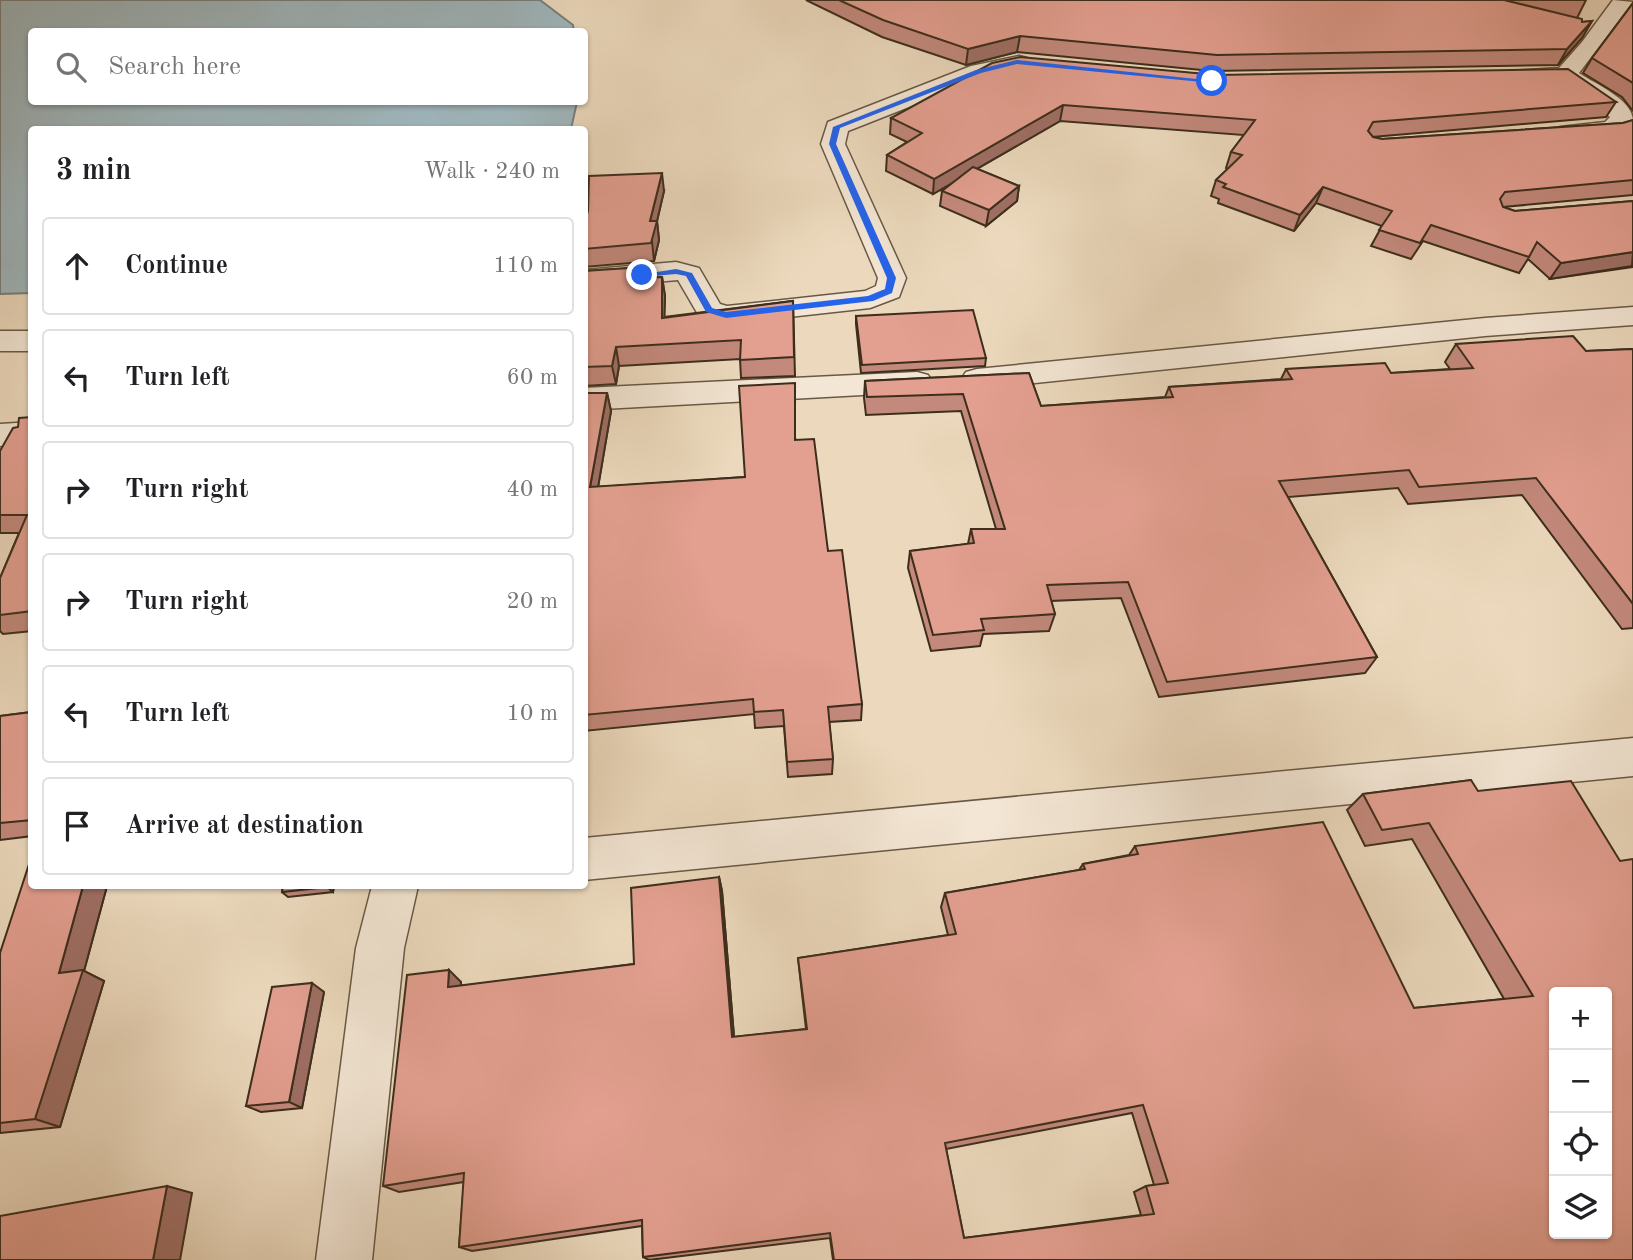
<!DOCTYPE html>
<html lang="en">
<head>
<meta charset="utf-8">
<style>
  body { margin:0; font-family:"Old Standard TT",serif; background:#f2f2f2; color:#202124 }
  .controls { position:absolute; right:21px; bottom:21px; display:grid; overflow:hidden; border-radius:7px; box-shadow:0 2px 5px #0004 }
  .controls button { width:63px; height:63px; display:grid; place-items:center; padding:0; border:0; border-bottom:2px solid #e0e0e0; background:#fff; color:#202124; font:35px sans-serif }
  .stop { position:absolute; width:21px; height:21px; margin:-16px; border:5px solid #2563eb; border-radius:50%; background:#fff }
  .stop.end { background:#2563eb; border-color:#fff; box-shadow:0 2px 7px #0008 }
  .list { margin:0; padding:0; list-style:none }
  h2 { display:flex; justify-content:space-between; align-items:center; height:91px; margin:0; padding:0 28px; font-size:30px }
  h2 small { font-size:23px; font-weight:400; color:#757577 }
  .list li { display:grid; grid-template-columns:46px 1fr auto; gap:21px; align-items:center; box-sizing:border-box; height:98px; margin:0 14px 14px; padding:0 14px; border:2px solid #e0e0e0; border-radius:7px }
  .list b { display:block; font-size:26px; white-space:nowrap }
  .list em { font-size:23px; font-style:normal; color:#757577 }
  .icon { flex:none; width:38px; height:38px; fill:none; stroke:currentColor; stroke-width:2; stroke-linecap:round; stroke-linejoin:round }
  .map { position:relative; flex:none; width:1633px; height:1260px; overflow:hidden }
  .search { position:absolute; background:#fff; box-shadow:0 2px 5px #0004; left:28px; top:28px; width:560px; height:77px; display:flex; align-items:center; gap:18px; box-sizing:border-box; padding:0 24px; border-radius:7px; color:#757577; font-size:26px }
  .panel { position:absolute; background:#fff; box-shadow:0 2px 5px #0004; left:28px; top:126px; width:560px; height:763px; border-radius:7px }
  .map>svg:first-child { display:block }
  .water { fill:#9fb7bd; stroke:#78807d; stroke-width:2 }
  .lines { fill:none; stroke-linecap:round; stroke-linejoin:round }
  .minor-casing { stroke:#695944; stroke-width:3 }
  .minor { fill:#f3e6d4; fill-rule:evenodd }
  .wall { fill:#c3897c; stroke:#3d2e1c; stroke-width:2; fill-rule:evenodd }
  .shaded-wall { fill:#9f6f65; stroke:#3d2e1c; stroke-width:2 }
  .building { fill:#e39f90; stroke:#3d2e1c; stroke-width:2; fill-rule:evenodd }
  .route { fill:#2563eb }
</style>
</head>
<body>
<div class="map">
<svg width="1633" height="1260" viewBox="0 0 1633 1260">
  <rect width="100%" height="100%" fill="#ecd9bd"/>
  <filter id="stains"><feTurbulence type="fractalNoise" baseFrequency=".00286" numOctaves="4"/><feColorMatrix values="0 0 0 0 .2 0 0 0 0 .09 0 0 0 0 .02 0 0 0 .5 -.17"/></filter>
  <radialGradient id="worn" r=".72"><stop offset=".6" stop-color="#630" stop-opacity="0"/><stop offset="1" stop-color="#630" stop-opacity=".3"/></radialGradient>
  <!-- water -->
  <path class="water" d="M0,0H540L573,25L574,31L32,32V102H577L571,129L32,130L31,293L0,294Z"/>
  <g class="lines">
    <defs>
      <g id="minor">
        <path d="M1613,0L1633,2L1579,73C1595,84 1633,99 1633,121C1630,125 1626,131 1621,133C1611,140 1572,140 1560,137L1557,132L1560,127L1605,122L1610,117L1561,82L1511,81L1508,76L1511,71L1559,68L1582,42Z"/>
        <path d="M1019,56L1027,58L1030,63L1027,68L985,77L848,131L845,144L906,278L899,297L870,308L726,324L699,316L678,280L584,288V270L676,262L699,268L720,304L727,306L865,291L876,286L878,278L821,144L828,122L971,66Z"/>
        <path d="M1633,307V325L1485,336L977,389L966,386L961,379L966,372L977,369L1485,318Z"/>
        <rect x="0" y="331" width="32" height="20"/>
        <path d="M917,372L928,375L933,382L928,389L917,392L584,410V388Z"/>
        <path d="M32,422V444L0,446V424Z"/>
        <path d="M1633,738V776L584,880V838Z"/>
        <path d="M372,886H418L404,948L372,1260H316L356,948Z"/>
      </g>
    </defs>
    <!-- minor casing -->
    <use href="#minor" class="minor-casing"/>
    <!-- minor -->
    <use href="#minor" class="minor"/>
  </g>
  <!-- wall -->
  <g class="wall">
    <path d="M806,0H1586L1577,18L1582,22L1592,21L1582,38L1558,65L1212,71L1017,52L966,65L882,37Z"/>
    <path d="M1633,3V111L1622,97L1583,73L1592,58Z"/>
    <path d="M1217,75L1616,102L1606,117L1372,137L1382,139L1623,123L1633,120V195L1503,207L1515,211L1633,201V267L1550,279L1528,259L1519,273L1423,241L1411,259L1371,246L1382,226L1316,203L1294,231L1218,203L1219,199L1211,196L1216,180L1228,169L1226,168L1231,152L1244,135L1060,121L977,169L1019,186L1017,201L986,226L940,206L942,191L952,183L933,194L886,171L887,155L907,142L890,134L891,118Z"/>
    <path d="M664,191L657,221L659,240L654,261L584,267V223Z"/>
    <path d="M645,267L647,278L662,277L665,296L664,317L793,301L795,376L741,378L740,359L619,366L616,384L584,386V271Z"/>
    <path d="M856,316L986,358L985,366L861,373L856,324Z"/>
    <path d="M1456,344L1586,351L1633,349V628L1622,629L1522,495L1408,504L1398,488L1288,497L1377,657L1365,673L1159,697L1121,598L1051,601L1055,614L1049,631L983,634L980,646L931,651L908,568L910,551L968,544L971,529H996L961,411L866,415L864,398L865,381L1029,373L1041,406L1165,397L1169,387L1281,379L1286,369L1391,373L1450,369L1445,362Z"/>
    <path d="M584,393H607L611,411L598,487L745,477L796,440L828,551L862,704L861,720L829,722L833,759L832,774L788,777L784,726L755,728L754,714L584,731Z"/>
    <path d="M32,417V631L3,634L0,631V578L19,533H0V451Z"/>
    <path d="M32,712V836L0,840V716Z"/>
    <path d="M1471,780L1633,1260H833L830,1238L649,1260L643,1257L642,1226L472,1251L459,1247L464,1182L399,1192L383,1186L461,982V986L634,964L719,877L722,891L734,1037L806,1029L798,958L948,935L941,907L945,893L1079,870L1083,864L1129,855L1135,846L1414,1008L1504,999L1412,839L1365,846L1347,810L1363,794ZM1132,1113L1154,1185L1146,1186L1134,1192L1141,1215L964,1238L946,1149Z"/>
    <path d="M32,886H107L84,971L104,981L60,1127L0,1133V953Z"/>
    <path d="M283,886H334L333,892L288,897L282,892Z"/>
    <path d="M324,992L302,1108L261,1112L246,1106Z"/>
  </g>
  <!-- shaded-wall -->
  <g class="shaded-wall">
    <path d="M1592,21L1582,38L1558,65L1567,49Z"/>
    <path d="M1020,36L1017,52L966,65L968,49Z"/>
    <path d="M1063,105L1060,121L933,194L934,179Z"/>
    <path d="M662,173L664,191L657,221L659,240L654,261L650,221Z"/>
    <path d="M1019,186L1017,201L986,226L989,210Z"/>
    <path d="M1323,187L1316,203L1294,231L1300,215Z"/>
    <path d="M1633,252L1632,266L1550,279L1561,263Z"/>
    <path d="M645,267L648,285L642,278Z"/>
    <path d="M662,277L665,296L664,336L662,318Z"/>
    <path d="M616,347L619,366L616,384L612,366Z"/>
    <path d="M607,393L611,411L595,505L590,487Z"/>
    <path d="M719,877L722,891L735,1048L732,1037Z"/>
    <path d="M83,886H107L84,971L104,981L60,1127L35,1119L59,973Z"/>
    <path d="M328,886H334L333,892L327,887Z"/>
    <path d="M449,970L461,982L460,999L448,987Z"/>
    <path d="M312,983L324,992L302,1108L289,1102Z"/>
    <path d="M167,1186L192,1193L180,1260H153Z"/>
  </g>
  <!-- building -->
  <g class="building">
    <path d="M839,0H1504L1582,19V22L1592,21L1567,49L1217,55L1020,36L968,49L883,20Z"/>
    <path d="M1633,3V83L1592,58Z"/>
    <path d="M1020,57L1217,75L1568,69L1616,102L1373,122L1368,131L1373,137L1382,139L1623,123L1633,120V180L1505,192L1500,199L1503,207L1515,211L1633,201V252L1561,263L1537,242L1529,257L1431,225L1420,243L1379,230L1392,211L1323,187L1300,215L1223,187L1226,184L1216,180L1242,155L1231,152L1255,120L1063,105L934,179L887,155L922,133L891,118L992,63Z"/>
    <path d="M973,167L1019,186L989,210L942,191Z"/>
    <path d="M662,173L650,221H657L651,243L584,249V223L588,211L589,176Z"/>
    <path d="M645,267L642,278L662,277V318L793,301L794,357L740,360L741,340L616,347L612,366L584,367V271Z"/>
    <path d="M973,310L986,358L862,365L856,316Z"/>
    <path d="M1573,336L1586,351L1633,349V604L1536,478L1419,487L1409,470L1279,481L1377,657L1167,682L1128,582L1047,585L1055,614L981,619L984,630L933,635L910,551L974,543L971,529H1005L963,394L867,397L865,381L1029,373L1041,406L1173,397L1169,387L1292,379L1286,369L1385,363L1391,373L1473,368L1456,344Z"/>
    <path d="M795,383V440L814,439L828,551L842,550L862,704L828,707L833,759L787,762L783,710L754,712L753,699L584,715V393H607L590,487L745,477L739,386Z"/>
    <path d="M32,417V611L0,615V578L27,515H0V451L13,428L18,427L19,418Z"/>
    <path d="M32,712V820L0,823V716Z"/>
    <path d="M1471,780L1478,791L1571,781L1620,861L1633,859V1260H834L830,1233L643,1257L642,1220L459,1247L464,1173L383,1186L407,975L449,970L448,987L634,964L631,888L719,877L732,1037L807,1029L798,958L956,934L945,893L1085,869L1083,864L1138,854L1135,846L1323,822L1414,1008L1533,996L1429,823L1382,830L1363,794ZM1554,992H1607V1234H1554ZM1143,1105L1168,1183L1146,1186L1154,1214L964,1238L945,1143Z"/>
    <path d="M32,855V886H83L59,973L83,970L35,1119L0,1123V953Z"/>
    <path d="M283,886H328L327,887L282,892Z"/>
    <path d="M312,983L289,1102L246,1106L272,987Z"/>
    <path d="M167,1186L153,1260H0V1216Z"/>
  </g>
  <!-- route -->
  <path class="route" d="M1017,60L1215,81L1212,83L1017,64L981,73L840,128L836,144L896,278L892,293L873,301L726,318L706,312L686,276L676,274L642,277L638,275L676,269L692,273L712,308L726,312L868,296L885,289L887,278L829,144L833,127L976,70Z"/>
  <rect width="100%" height="100%" filter="url(#stains)"/>
  <rect width="100%" height="100%" fill="url(#worn)"/>
</svg>
<div class="controls">
<button>+</button>
<button>−</button>
<button><svg class="icon" aria-label="locate" viewBox="0 0 24 24"><circle cx="12" cy="12" r="6"/><path d="M12 2v4M12 18v4M2 12h4M18 12h4"/></svg></button>
<button><svg class="icon" aria-label="layers" viewBox="0 0 24 24"><path d="M12 4l9 5-9 5-9-5zM3 14l9 5 9-5"/></svg></button>
</div>
<div class="stop" style="left:1212px;top:81px"></div>
<div class="stop end" style="left:642px;top:275px"></div>
<div class="search"><svg class="icon" aria-label="search" viewBox="0 0 24 24"><circle cx="10" cy="10" r="6"/><path d="M15 15l6 6"/></svg>Search here</div>
<section class="panel">
<h2>3 min<small>Walk · 240 m</small></h2>
<ul class="list">
<li><svg class="icon" aria-label="ahead" viewBox="0 0 24 24"><path d="M12 20V5M6 11l6-6 6 6"/></svg><div><b>Continue</b></div><em>110 m</em></li>
<li><svg class="icon" aria-label="left" viewBox="0 0 24 24"><path d="M17 20v-9H6M10 6l-5 5 5 5"/></svg><div><b>Turn left</b></div><em>60 m</em></li>
<li><svg class="icon" aria-label="right" viewBox="0 0 24 24"><path d="M7 20v-9h11M14 6l5 5-5 5"/></svg><div><b>Turn right</b></div><em>40 m</em></li>
<li><svg class="icon" aria-label="right" viewBox="0 0 24 24"><path d="M7 20v-9h11M14 6l5 5-5 5"/></svg><div><b>Turn right</b></div><em>20 m</em></li>
<li><svg class="icon" aria-label="left" viewBox="0 0 24 24"><path d="M17 20v-9H6M10 6l-5 5 5 5"/></svg><div><b>Turn left</b></div><em>10 m</em></li>
<li><svg class="icon" aria-label="arrive" viewBox="0 0 24 24"><path d="M6 21V4h12l-3 4 3 4H6"/></svg><div><b>Arrive at destination</b></div></li>
</ul>
</section>
</div>
</body>
</html>
